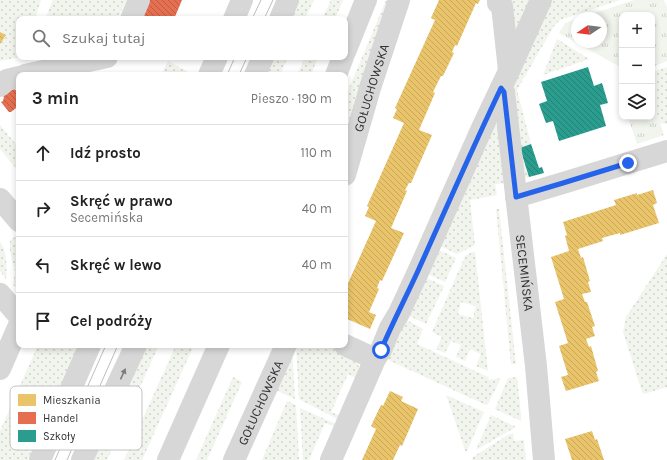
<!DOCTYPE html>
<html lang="pl">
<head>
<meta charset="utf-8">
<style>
  body { margin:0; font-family:Karla,sans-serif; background:#f6f6f6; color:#222 }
  .controls { position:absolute; right:12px; top:12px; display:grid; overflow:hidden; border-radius:8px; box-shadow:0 2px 6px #0003 }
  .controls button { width:36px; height:36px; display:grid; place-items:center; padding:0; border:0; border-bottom:1px solid #e0e0e0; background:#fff; color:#222; font:20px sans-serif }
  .compass { position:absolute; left:571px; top:12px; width:36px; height:36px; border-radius:50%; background:#fff; box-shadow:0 2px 6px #0003; rotate:257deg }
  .stop { position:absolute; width:12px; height:12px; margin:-9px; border:3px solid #2563eb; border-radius:50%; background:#fff }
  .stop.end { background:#2563eb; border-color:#fff; box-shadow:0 1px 4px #0008 }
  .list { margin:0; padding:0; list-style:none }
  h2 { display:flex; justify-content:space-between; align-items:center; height:52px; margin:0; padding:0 16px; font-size:17px }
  h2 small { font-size:13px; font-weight:400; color:#767676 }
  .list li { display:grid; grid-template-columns:26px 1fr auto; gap:12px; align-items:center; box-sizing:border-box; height:56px; padding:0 16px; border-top:1px solid #e0e0e0 }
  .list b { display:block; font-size:15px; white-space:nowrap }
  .list p { margin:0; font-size:13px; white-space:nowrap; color:#767676 }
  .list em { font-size:13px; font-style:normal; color:#767676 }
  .icon { flex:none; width:22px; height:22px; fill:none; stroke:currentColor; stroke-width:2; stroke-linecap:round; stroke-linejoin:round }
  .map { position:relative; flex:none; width:667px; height:460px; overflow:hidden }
  .search { position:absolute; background:#fff; box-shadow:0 2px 6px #0003; left:16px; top:16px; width:332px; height:44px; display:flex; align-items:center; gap:10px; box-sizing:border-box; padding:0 14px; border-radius:8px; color:#767676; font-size:15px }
  .panel { position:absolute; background:#fff; box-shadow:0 2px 6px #0003; left:16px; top:72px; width:332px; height:276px; border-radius:8px }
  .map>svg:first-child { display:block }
  .grass { fill:url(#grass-dots); fill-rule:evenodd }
  .park { fill:url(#park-tufts) }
  .homes { fill:url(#homes-back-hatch) }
  .shops { fill:url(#shops-back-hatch) }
  .schools { fill:url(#schools-back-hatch) }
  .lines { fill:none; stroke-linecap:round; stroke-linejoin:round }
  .minor { stroke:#d7d7d7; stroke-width:22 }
  .tram { stroke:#bebebe; stroke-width:1 }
  .oneway { fill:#7d7d7d }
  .route { stroke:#2563eb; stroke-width:5 }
  .labels { text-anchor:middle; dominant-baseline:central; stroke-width:4; stroke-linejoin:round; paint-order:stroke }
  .street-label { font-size:13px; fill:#333; stroke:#fff }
  .key { fill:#fff; stroke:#c2c2c2; stroke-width:1 }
  .key-label { font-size:11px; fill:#333 }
</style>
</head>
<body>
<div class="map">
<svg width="667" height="460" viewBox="0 0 667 460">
  <defs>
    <pattern id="grass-dots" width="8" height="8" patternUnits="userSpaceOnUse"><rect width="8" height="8" fill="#f1f5ed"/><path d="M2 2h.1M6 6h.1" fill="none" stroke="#cfd2cc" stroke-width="1.8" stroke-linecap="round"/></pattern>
    <pattern id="park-tufts" width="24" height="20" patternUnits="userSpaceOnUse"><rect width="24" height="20" fill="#f1f5ed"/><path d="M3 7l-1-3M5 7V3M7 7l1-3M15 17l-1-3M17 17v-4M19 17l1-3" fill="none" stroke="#cfd2cc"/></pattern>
    <pattern id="homes-back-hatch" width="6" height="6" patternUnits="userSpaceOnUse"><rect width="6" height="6" fill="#e9c46a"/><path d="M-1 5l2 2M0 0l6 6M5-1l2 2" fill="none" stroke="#c8a95c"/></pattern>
    <pattern id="shops-back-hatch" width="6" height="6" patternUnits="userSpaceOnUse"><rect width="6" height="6" fill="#e76f51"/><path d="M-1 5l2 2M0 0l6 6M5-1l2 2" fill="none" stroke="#bc5c44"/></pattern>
    <pattern id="schools-back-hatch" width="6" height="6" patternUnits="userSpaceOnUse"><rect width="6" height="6" fill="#2a9d8f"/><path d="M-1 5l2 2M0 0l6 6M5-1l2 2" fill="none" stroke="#258175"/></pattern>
  </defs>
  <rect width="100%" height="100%" fill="#fff"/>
  <!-- grass -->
  <g class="grass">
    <path d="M0,0H41L35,19H19V57H20L0,61V44L5,35L0,32Z"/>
    <path d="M53,0H127L117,19H45Z"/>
    <path d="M299,0H314L305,19H291Z"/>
    <path d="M331,0H343L335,19H322Z"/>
    <path d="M386,0H391L349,137L345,135V98Z"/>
    <path d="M504,0H535L510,58Z"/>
    <path d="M544,0H620L560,20L554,26L517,90L531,144L520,148L529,177L518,182L508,80Z"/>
    <path d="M557,39L589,59L543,75Z"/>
    <path d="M274,57H288L280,75H265Z"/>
    <path d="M305,57H318L311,75H297Z"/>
    <path d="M168,61L188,72H201L199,75H161Z"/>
    <path d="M667,67V123L665,124L660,123L652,98V72Z"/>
    <path d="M503,123L508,183L495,184L497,195L470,200L475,245L457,254L434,243L485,129Z"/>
    <path d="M0,125L19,148V172L0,149Z"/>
    <path d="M496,209H499L516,364H511Z"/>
    <path d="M18,234L19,235V289L13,285L15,272L10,251V241Z"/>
    <path d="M0,242C7,250 7,268 6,279L0,271Z"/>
    <path d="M433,247L456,258L445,282L421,271Z"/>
    <path d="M472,252H475L488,371L476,366L481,354L470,349L465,361L456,357L461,345L451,341L445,353L436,349L442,337L432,332L465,256ZM461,302L476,306L473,318L458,314Z"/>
    <path d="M667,254V387L644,394L642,392L623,332L626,317Z"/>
    <path d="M420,275L444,286L426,324L403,313Z"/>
    <path d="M401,317L423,329L417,344L488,377L489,380L501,378L488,404L486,405L386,359Z"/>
    <path d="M38,345H79L28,460H0V431Z"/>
    <path d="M147,345H159L107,460H94Z"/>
    <path d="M176,345H194L142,460H124Z"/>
    <path d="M296,345H328L350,354L357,361L360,370L356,378L348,374L331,412L341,416L339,420L299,399Z"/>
    <path d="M292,346L295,399L273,389Z"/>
    <path d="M233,377L242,382L207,460H196Z"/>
    <path d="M517,377L521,415V421L495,409L508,378Z"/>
    <path d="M446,395L484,412L466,453Z"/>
    <path d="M287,401L296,405L299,460H262Z"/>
    <path d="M300,408L338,425L336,427L325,423L309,460H303Z"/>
    <path d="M491,415L516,427L476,450Z"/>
    <path d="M513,433L514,441L524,440L526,460H472V459L473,457L506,436Z"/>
  </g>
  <!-- park -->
  <g class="park">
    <path d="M634,0H664L667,7V61L652,67V15H622V68L559,33L565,23L577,19V42H601V18H580Z"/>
    <path d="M652,98L664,135L637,144L628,117H652Z"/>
  </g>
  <!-- homes -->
  <g class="homes">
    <path d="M439,0H480L478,4L476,3L457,46L455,45L452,52L454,53L443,76H441L433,92L435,93L419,130L432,135L411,183H409L405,190L407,191L391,228L404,233L382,281L380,280L377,288L379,289L369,312L376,315L370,329L345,318V290L376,221L365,216L369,207L367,206L404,123L393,118L397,109L395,108L435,20L431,18Z"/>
    <path d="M0,32L6,35L0,44Z"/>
    <path d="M653,190L657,203L653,205L659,223L620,235V233L602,238L603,241L578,249L581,258L583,257L590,281L588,282L591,292L582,294L585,302H587L595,326L592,327L595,336L586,339L589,347L591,346L598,371L596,372L599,381L566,391L561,377L568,375L559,346L568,343L555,302L564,299L551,257L569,251L565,236L567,235L563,222L616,205L614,200L637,193V195Z"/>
    <path d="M390,391L403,397L401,401L418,409L402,446L400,445L393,460H362L376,429L371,426L381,405L383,406Z"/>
    <path d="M592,431L595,440L597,439L604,460H572L565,439Z"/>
  </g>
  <!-- shops -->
  <g class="shops">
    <path d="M149,0H182L174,19H140Z"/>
    <path d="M14,88L19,94V111L16,108L11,112H9L1,102L3,101L4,97L2,95Z"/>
  </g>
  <!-- schools -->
  <g class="schools">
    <path d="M588,67L594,86L602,83L608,103L600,105L606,126L559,141L553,121L546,123L539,104L547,101L541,82Z"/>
    <path d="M531,144L539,168L542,167L544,173L529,177L520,148Z"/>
  </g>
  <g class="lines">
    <!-- minor -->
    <g class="minor">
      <path d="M498,0V3L502,6L509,70"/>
      <path d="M131,19L139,0"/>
      <path d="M234,19L242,0"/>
      <path d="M280,19L288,0"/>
      <path d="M345,52L366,0"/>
      <path d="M25,75L107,57"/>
      <path d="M209,75L217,57"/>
      <path d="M255,75L263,57"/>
      <path d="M336,75L343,57"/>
      <path d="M0,86L7,80L19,77"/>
      <path id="s1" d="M501,88L504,92L536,366L544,460"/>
      <path id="s2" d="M345,175L370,88L399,0"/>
      <path d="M516,197L563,183L667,151"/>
      <path d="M0,199L19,221"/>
      <path d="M0,294L19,316"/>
      <path d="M345,345L375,359"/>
      <path d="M0,369L19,325"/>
      <path d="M40,460L90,345"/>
      <path d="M82,460L136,345"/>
      <path d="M168,460L219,345"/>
      <path id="s3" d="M234,460L286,345"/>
      <path d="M331,460L375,359L381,350L390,328L399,313L418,272L482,128L509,71L541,0"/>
    </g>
    <!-- tram -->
    <g class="tram">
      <path d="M252,19L261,0"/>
      <path d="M264,19L273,0"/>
      <path d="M227,75L235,57"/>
      <path d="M239,75L247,57"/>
      <path d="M55,460L106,345"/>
      <path d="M67,460L118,345"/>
    </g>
  </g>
  <!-- one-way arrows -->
  <defs><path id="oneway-solid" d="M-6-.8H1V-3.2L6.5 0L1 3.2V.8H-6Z"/></defs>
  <use class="oneway" href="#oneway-solid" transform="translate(123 374) rotate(-65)"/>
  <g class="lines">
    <!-- route -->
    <path class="route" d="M381,350C392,324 405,299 417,273C445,211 472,149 501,88L504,92L516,197L563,183L628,163"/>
  </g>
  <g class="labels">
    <!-- street labels -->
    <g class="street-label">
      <text stroke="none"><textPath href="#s2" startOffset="91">GOŁUCHOWSKA</textPath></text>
      <text stroke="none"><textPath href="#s1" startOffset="187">SECEMIŃSKA</textPath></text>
      <text stroke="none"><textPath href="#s3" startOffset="63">GOŁUCHOWSKA</textPath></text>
    </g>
  </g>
  <!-- legend -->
  <rect x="10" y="386" width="132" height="64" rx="6" class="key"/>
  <rect x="18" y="394" width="18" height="12" fill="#e9c46a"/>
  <rect x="18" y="412" width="18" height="12" fill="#e76f51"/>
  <rect x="18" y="430" width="18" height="12" fill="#2a9d8f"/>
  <g class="key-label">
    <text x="43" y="404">Mieszkania</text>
    <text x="43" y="422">Handel</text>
    <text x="43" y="440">Szkoły</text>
  </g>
</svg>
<div class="controls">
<button>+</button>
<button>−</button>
<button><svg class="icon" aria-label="layers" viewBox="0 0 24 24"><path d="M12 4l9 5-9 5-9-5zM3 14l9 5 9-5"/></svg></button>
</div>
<svg class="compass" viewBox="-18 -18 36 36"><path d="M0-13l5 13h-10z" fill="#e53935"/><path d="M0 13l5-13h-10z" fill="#767676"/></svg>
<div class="stop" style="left:381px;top:350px"></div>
<div class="stop end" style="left:628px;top:163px"></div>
<div class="search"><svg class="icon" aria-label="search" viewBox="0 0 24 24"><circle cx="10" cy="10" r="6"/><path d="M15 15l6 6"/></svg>Szukaj tutaj</div>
<section class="panel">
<h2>3 min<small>Pieszo · 190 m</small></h2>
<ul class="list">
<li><svg class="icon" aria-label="ahead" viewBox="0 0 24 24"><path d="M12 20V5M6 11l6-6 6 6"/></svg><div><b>Idź prosto</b></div><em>110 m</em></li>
<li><svg class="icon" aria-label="right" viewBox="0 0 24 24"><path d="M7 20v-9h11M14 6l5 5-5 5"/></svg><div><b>Skręć w prawo</b><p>Secemińska</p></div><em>40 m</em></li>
<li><svg class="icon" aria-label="left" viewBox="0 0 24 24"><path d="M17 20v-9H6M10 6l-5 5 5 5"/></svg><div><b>Skręć w lewo</b></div><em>40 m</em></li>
<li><svg class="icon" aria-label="arrive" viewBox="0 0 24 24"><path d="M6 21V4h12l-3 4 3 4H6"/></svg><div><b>Cel podróży</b></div></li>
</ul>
</section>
</div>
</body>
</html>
